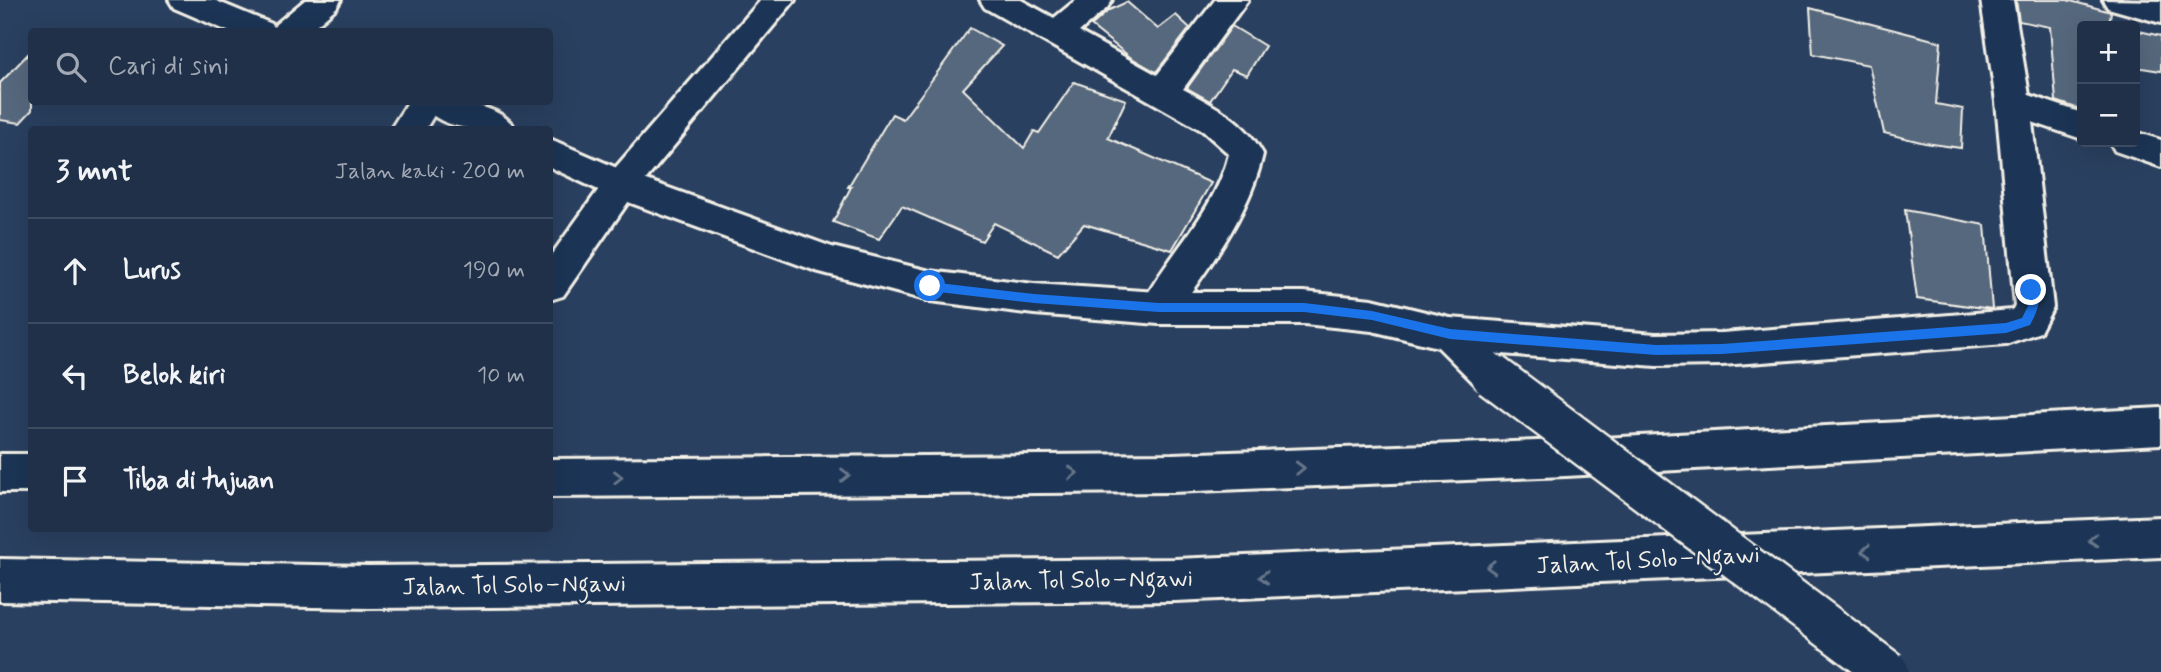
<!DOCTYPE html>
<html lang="id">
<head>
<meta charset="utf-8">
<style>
  body { margin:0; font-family:Mynerve,sans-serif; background:#2d3c52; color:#f1f3f6 }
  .controls { position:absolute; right:21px; top:21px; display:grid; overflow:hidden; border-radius:7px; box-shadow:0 7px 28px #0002 }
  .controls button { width:63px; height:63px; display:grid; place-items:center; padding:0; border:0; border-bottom:2px solid #3d4b60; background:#203048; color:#f1f3f6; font:35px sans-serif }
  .stop { position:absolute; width:21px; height:21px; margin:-16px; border:5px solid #1a73e8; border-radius:50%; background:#fff }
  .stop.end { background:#1a73e8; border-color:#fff; box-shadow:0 2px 7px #0008 }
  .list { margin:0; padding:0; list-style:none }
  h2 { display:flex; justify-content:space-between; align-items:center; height:91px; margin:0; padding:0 28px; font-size:30px }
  h2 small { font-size:23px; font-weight:400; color:#a2a9b4 }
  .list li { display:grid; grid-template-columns:46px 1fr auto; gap:21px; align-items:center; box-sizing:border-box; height:105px; padding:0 28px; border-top:2px solid #3d4b60 }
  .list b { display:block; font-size:26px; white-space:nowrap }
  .list em { font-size:23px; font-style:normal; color:#a2a9b4 }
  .icon { flex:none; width:38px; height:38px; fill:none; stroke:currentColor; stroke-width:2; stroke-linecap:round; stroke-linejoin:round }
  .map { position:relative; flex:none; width:2161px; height:672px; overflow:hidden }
  .search { position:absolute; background:#203048; box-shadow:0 7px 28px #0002; left:28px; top:28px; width:525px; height:77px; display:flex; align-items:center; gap:18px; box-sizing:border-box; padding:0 24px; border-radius:7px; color:#a2a9b4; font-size:26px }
  .panel { position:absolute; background:#203048; box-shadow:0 7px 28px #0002; left:28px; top:126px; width:525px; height:406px; border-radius:7px }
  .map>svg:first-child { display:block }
  .building { fill:#56677d; stroke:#f4f1e8; stroke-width:2 }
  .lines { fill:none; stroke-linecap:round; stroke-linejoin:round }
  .street-casing { stroke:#f4f1e8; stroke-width:6 }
  .secondary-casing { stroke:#f4f1e8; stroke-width:6 }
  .highway-casing { stroke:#f4f1e8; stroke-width:6 }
  .street { fill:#1d3557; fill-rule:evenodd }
  .secondary { fill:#1d3557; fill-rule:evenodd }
  .highway { fill:#1d3557; fill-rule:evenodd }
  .secondary-bridge-casing { stroke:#f4f1e8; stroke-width:46; stroke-linecap:butt }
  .secondary-bridge { stroke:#1d3557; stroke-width:41 }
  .oneway { stroke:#68778a }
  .route { fill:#1a73e8 }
  .labels { text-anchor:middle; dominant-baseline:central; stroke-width:5; stroke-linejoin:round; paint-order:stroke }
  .street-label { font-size:24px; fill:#f4f1e8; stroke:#1d3557 }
</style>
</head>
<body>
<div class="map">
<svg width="2161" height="672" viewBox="0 0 2161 672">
  <rect width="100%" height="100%" fill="#2a4060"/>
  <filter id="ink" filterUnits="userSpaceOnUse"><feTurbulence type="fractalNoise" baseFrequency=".0143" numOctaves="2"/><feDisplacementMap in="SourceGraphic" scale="14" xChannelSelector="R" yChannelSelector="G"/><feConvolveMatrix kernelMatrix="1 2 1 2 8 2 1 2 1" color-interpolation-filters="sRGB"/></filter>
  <g filter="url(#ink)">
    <!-- building -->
    <g class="building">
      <path d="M2016,0H2067L2111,12L2109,24L2118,26H2082V110L2056,101L2050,27L2019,21Z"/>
      <path d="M1127,2L1158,29L1176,15L1190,28L1156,72L1130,57L1091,26L1109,10Z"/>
      <path d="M1810,8L1941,42L1936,104L1963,109L1961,148L1925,143L1884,133L1869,65L1813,54Z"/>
      <path d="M1232,26L1265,46L1247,75L1232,69L1210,101L1187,88Z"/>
      <path d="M970,28L1002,46L963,89L1024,148L1034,131L1039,133L1074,82L1126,100L1108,138L1211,183L1172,250L1084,224L1058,254L994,223L982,241L902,206L879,239L833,222L851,187H848L892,114L903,119Z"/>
      <path d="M2135,30L2161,36V71L2135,67Z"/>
      <path d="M32,50V110L20,123L0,120V83Z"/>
      <path d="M1905,210L1985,225L1992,309L1917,299Z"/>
    </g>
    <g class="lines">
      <defs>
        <g id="street">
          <path d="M305,0H341L336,8L308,32H271L276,24Z"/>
          <path d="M761,0H795L633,195L563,296L550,300V257L609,175Z"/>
          <path d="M980,0H1021L1054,18L1076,0H1112L1107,8L1079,32L1157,75L1215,0H1248L1183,89C1216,107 1245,120 1263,154C1249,216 1208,268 1172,319L1159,324L1146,319L1140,308C1167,254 1214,215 1229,154L1203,131L985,8Z"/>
          <path d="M1981,0H2013L2029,95L2082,113V139L2032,122L2053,307L2040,332L2006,344L1722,365L1656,366L1450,350L1436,345L1431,334L1436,323L1450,318L1656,334L1722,333L2013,310L2015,306L1996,102Z"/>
          <path d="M2103,0L2161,1V23L2108,8Z"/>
          <path d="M408,102H442L425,130H390Z"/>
          <path d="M2135,132L2161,140V167L2115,151L2110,142H2135Z"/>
        </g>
        <g id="secondary">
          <path d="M169,0H214L272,24L277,32H230L174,8Z"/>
          <path d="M421,102C449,100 501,102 516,130C486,130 438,132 421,102Z"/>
          <path d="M550,139L633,175L832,247L930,271L1034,284L1159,292H1304L1372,299L1450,318L1464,323L1506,363L1512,375L1506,387L1492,392L1478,387L1438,347L1372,331L1304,324H1159L1034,314L930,301L816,271L609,195L550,167Z"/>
        </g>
        <g id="highway">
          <path d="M2161,408V444L1566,476L1172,492L550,497V459L1172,454L1566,440Z"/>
          <rect x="0" y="454" width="32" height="38"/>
          <path d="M2161,517V557L1175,601L369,608L0,601V559L369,566L1175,559Z"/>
        </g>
      </defs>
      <!-- street casing -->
      <use href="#street" class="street-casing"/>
      <!-- secondary casing -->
      <use href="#secondary" class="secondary-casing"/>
      <!-- highway casing -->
      <use href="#highway" class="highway-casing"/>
      <!-- street -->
      <use href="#street" class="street"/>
      <!-- secondary -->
      <use href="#secondary" class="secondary"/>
      <!-- highway -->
      <use href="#highway" class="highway"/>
      <defs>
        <path id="secondary-bridge" d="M1492,375L1888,672"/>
      </defs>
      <!-- secondary-bridge casing -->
      <use href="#secondary-bridge" class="secondary-bridge-casing"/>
      <!-- secondary-bridge -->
      <use href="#secondary-bridge" class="secondary-bridge"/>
    </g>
    <!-- one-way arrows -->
    <defs><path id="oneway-chevron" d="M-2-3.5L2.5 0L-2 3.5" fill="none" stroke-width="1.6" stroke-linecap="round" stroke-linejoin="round" transform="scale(1.75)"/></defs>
    <g class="oneway">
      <use href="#oneway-chevron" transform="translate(1300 468) rotate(-2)"/>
      <use href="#oneway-chevron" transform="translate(1073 473)"/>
      <use href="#oneway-chevron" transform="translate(845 475)"/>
      <use href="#oneway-chevron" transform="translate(618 477)"/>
      <use href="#oneway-chevron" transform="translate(2093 540) rotate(177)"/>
      <use href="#oneway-chevron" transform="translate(1866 551) rotate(177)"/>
      <use href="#oneway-chevron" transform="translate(1491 567) rotate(178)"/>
      <use href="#oneway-chevron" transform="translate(1264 577) rotate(178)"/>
    </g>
  </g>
  <!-- route -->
  <path class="route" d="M930,282L1034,294L1159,303H1304L1372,311L1450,329L1656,345L1722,344L2006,323L2022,318L2028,306L2025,290L2031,285C2045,295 2037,312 2030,325L2006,333L1722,354L1656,355L1450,339L1372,320L1304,312H1159L1034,303L930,291L924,286Z"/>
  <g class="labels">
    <!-- street labels -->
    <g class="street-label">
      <text transform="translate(1648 561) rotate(-3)">Jalan Tol Solo–Ngawi</text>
      <text transform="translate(1081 581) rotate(-1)">Jalan Tol Solo–Ngawi</text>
      <text transform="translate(514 586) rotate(-1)">Jalan Tol Solo–Ngawi</text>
    </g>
  </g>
</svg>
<div class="controls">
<button>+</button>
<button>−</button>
</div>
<div class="stop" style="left:930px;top:286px"></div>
<div class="stop end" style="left:2031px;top:290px"></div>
<div class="search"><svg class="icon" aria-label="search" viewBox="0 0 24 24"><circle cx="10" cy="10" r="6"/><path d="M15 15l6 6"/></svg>Cari di sini</div>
<section class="panel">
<h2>3 mnt<small>Jalan kaki · 200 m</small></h2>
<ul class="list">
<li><svg class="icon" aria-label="ahead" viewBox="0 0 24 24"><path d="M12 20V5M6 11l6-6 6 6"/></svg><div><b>Lurus</b></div><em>190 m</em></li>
<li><svg class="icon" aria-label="left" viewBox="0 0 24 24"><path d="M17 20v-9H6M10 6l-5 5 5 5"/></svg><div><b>Belok kiri</b></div><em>10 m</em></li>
<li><svg class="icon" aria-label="arrive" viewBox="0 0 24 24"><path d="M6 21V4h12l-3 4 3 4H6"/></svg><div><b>Tiba di tujuan</b></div></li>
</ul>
</section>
</div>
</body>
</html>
